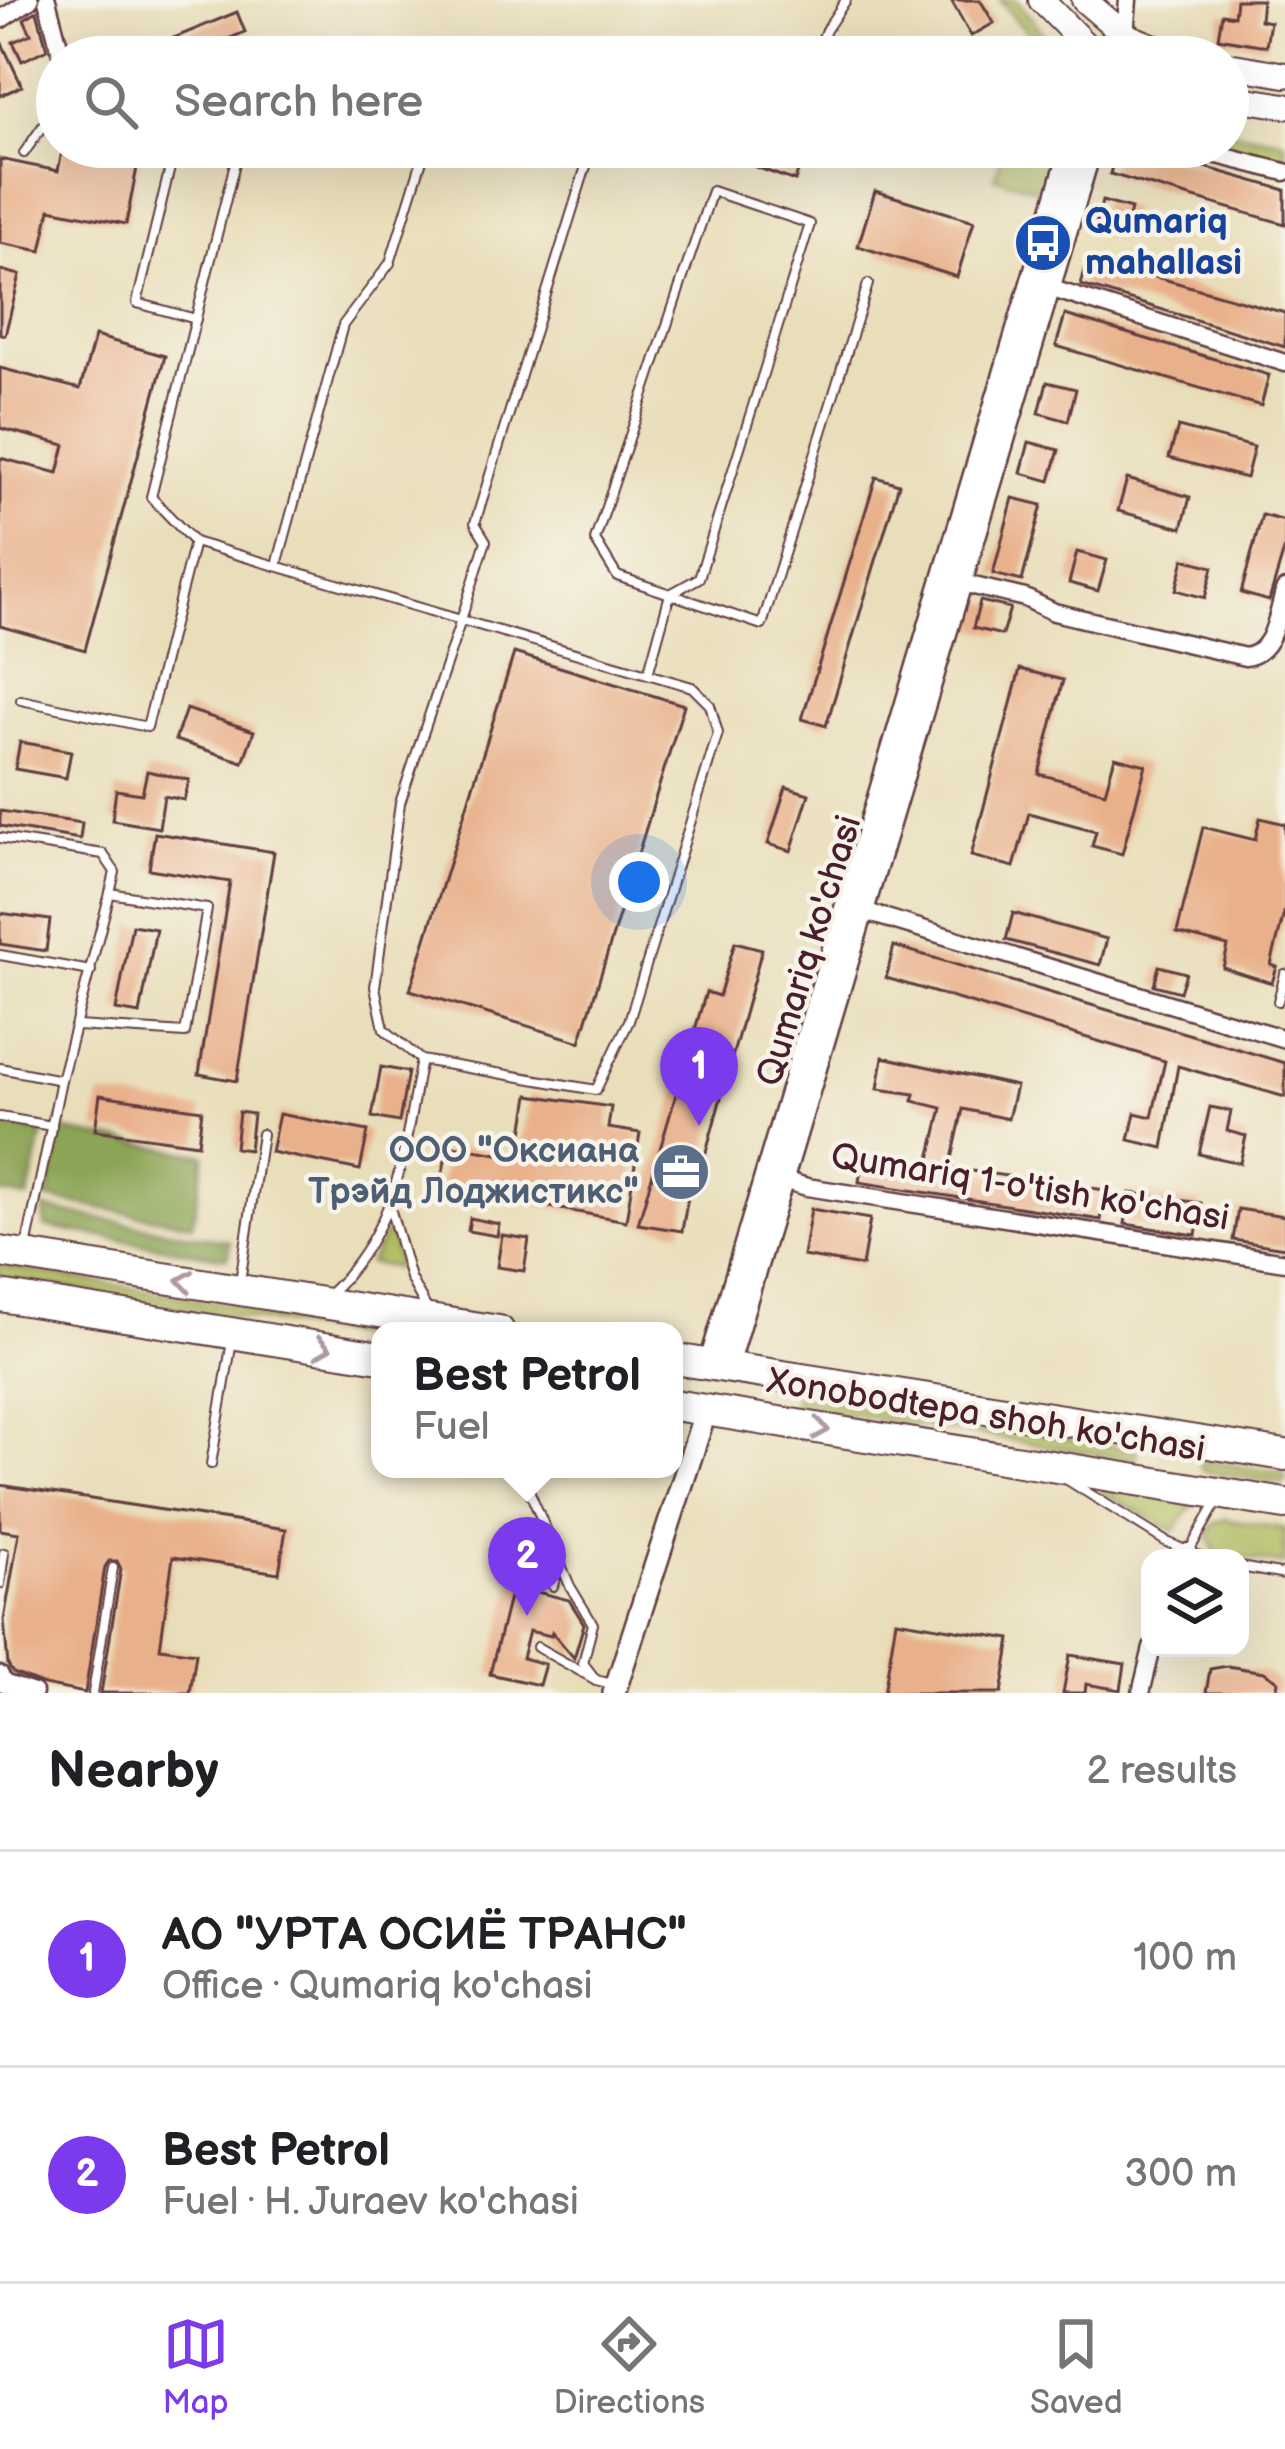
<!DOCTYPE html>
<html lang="en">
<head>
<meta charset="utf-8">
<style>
  body { margin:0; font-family:"Balsamiq Sans",sans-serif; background:#f6f6f6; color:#202124 }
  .controls { position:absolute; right:36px; bottom:36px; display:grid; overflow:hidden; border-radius:24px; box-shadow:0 12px 48px #0002 }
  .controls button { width:108px; height:108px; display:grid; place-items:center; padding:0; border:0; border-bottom:3px solid #e0e0e0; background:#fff; color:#202124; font:60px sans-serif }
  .you { position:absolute; left:639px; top:882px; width:42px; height:42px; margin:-30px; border:9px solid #fff; border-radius:50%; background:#1a73e8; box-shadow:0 0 0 18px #1a73e833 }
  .badge { display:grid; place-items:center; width:78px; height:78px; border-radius:50%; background:#7c3aed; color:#fff; font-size:39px; font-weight:700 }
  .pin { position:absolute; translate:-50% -99px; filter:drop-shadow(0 3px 6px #0008) }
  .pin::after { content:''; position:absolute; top:63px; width:42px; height:36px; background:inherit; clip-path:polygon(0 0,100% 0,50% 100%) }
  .popup { position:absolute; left:371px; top:1322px; width:312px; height:156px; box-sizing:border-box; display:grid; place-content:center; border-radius:24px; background:#fff; filter:drop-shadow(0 3px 9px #0005); font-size:39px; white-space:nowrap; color:#757577 }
  .popup b { font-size:45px; color:#202124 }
  .popup::after { content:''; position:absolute; left:50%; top:100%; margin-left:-24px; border:24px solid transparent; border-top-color:#fff }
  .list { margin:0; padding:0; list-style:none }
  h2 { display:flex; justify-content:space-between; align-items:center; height:156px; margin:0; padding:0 48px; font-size:51px }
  h2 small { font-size:39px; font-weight:400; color:#757577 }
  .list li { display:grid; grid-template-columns:78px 1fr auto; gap:36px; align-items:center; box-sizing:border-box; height:216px; padding:0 48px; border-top:3px solid #e0e0e0 }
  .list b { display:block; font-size:45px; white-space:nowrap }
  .list p { margin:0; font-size:39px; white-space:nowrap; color:#757577 }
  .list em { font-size:39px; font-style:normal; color:#757577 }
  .icon { flex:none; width:66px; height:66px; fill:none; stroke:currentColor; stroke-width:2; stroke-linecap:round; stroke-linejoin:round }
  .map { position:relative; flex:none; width:1285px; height:1693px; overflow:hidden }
  .search { position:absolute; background:#fff; box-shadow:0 12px 48px #0002; left:36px; right:36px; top:36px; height:132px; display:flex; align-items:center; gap:30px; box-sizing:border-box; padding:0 42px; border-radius:66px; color:#757577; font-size:45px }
  .sheet { height:588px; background:#fff }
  nav { display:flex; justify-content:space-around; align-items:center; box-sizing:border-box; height:168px; border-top:3px solid #e0e0e0; background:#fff; font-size:33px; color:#757577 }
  nav a { display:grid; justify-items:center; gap:6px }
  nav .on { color:#7c3aed }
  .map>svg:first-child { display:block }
  .green { fill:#afbc5e; stroke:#7c6e44; stroke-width:3 }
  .forest { fill:#8ba455; stroke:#6a6240; stroke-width:3 }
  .building { fill:#e9b18b }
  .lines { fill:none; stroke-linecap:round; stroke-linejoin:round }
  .lane-casing { stroke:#623c40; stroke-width:12 }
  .street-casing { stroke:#623c40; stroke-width:21 }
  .secondary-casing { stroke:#623c40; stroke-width:26 }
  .primary-casing { stroke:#623c40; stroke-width:28 }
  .highway-casing { stroke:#623c40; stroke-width:34 }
  .lane { stroke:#fff; stroke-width:8 }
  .street { stroke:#fff; stroke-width:16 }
  .secondary { stroke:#fff; stroke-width:21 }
  .primary { stroke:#fff; stroke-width:24 }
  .highway { stroke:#fff; stroke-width:30 }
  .oneway { stroke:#ae9aa0 }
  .labels { text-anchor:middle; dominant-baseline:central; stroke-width:9; stroke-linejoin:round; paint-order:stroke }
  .transit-label { font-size:36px; font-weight:bold; fill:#164399; stroke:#f7f3e8; text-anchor:start }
  .street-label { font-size:36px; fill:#4a1f2b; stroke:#f7f3e8 }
  .service-label { font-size:36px; font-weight:bold; fill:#4e5e75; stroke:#f7f3e8; text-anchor:end }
</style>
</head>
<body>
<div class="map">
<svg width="1285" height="1693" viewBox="0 0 1285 1693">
  <rect width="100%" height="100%" fill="#f7f3e8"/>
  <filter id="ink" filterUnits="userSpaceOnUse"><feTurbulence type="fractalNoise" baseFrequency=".00833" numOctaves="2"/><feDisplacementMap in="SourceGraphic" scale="24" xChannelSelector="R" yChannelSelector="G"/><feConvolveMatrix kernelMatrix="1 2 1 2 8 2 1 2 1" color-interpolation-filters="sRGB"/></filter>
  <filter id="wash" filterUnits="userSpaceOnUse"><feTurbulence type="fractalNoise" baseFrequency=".004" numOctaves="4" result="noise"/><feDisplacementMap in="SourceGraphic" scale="48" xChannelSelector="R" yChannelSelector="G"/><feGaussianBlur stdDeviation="2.7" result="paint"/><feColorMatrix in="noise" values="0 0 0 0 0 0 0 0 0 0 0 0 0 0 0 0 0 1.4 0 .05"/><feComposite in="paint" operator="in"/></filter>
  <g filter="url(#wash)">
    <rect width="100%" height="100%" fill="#e9deba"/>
    <!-- green -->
    <g class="green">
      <path d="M1000,0H1017L1061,57H1030L1035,42Z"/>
      <path d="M1228,131L1285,141V164L1217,147H1228Z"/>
      <path d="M1004,147H1060L1048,192L995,177Z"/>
      <path d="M390,1226L398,1268L369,1263Z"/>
      <path d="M0,1266L389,1331H380V1340L0,1277Z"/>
      <path d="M795,1395L1137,1450L1136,1460L793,1405Z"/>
      <path d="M1206,1461L1285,1474V1484L1203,1471L1200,1465Z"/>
      <path d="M1103,1487L1194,1503L1174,1531L1102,1492Z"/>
      <path d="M1224,1519L1285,1529V1565L1216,1554L1208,1534L1214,1524Z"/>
    </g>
    <!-- forest -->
    <g class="forest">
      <path d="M0,1122L43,1133L28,1198L0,1193Z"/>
      <path d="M59,1130L205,1155L192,1224L47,1199Z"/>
      <path d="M44,1209L230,1241L227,1258L45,1227Z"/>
    </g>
    <g id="blocks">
      <!-- building -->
      <g class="building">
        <path d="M951,0H980L994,23L971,36Z"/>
        <path d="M1236,0H1262L1260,20L1270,22L1266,46L1218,38L1222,14L1234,16Z"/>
        <path d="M37,11L47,49L22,61L13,42L31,34L24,19Z"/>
        <path d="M237,12L245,32L185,57H158L154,46Z"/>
        <path d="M0,39L22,86L0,96Z"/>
        <path d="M63,147H141L126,224L50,209L41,251L0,243V159L58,171Z"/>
        <path d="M700,147H795L792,155L802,158L795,181Z"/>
        <path d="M1117,147H1135L1285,190V224L1110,174Z"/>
        <path d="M875,191L974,221L957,277L858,246Z"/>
        <path d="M1102,201L1131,209L1123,240L1094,233Z"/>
        <path d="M1088,258L1285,313V347L1081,285Z"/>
        <path d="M0,270L20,275L5,335L0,334Z"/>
        <path d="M1065,315L1269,375L1261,406L1056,346Z"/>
        <path d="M95,336L165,356L85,650L0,626V458L58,473L65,445L0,428V368L80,389Z"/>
        <path d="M1047,382L1076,389L1068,421L1039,413Z"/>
        <path d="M1178,427L1254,447L1246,478L1169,458Z"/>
        <path d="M1029,442L1059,450L1050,481L1021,473Z"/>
        <path d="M876,477L899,484L826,726L802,719Z"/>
        <path d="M1127,479L1190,497L1182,528L1118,511Z"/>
        <path d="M1013,498L1042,505L1022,581L993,574Z"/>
        <path d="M1262,515L1285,521V547L1269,601L1241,593Z"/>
        <path d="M1077,552L1107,560L1098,591L1069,583Z"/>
        <path d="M1184,559L1213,567L1205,598L1176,590Z"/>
        <path d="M980,601L1010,608L1002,635L973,628Z"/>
        <path d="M514,653L684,705L580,1042L410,990Z"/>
        <path d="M1020,669L1063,680L1039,774L1105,792L1115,757L1146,765L1122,854L1092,846L1096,831L1029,813L1014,867L971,856Z"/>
        <path d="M186,709L254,731L243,762L175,740Z"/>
        <path d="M20,742L71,751L66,778L15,769Z"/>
        <path d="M147,771L189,780L184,800L164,796L159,828L112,820L116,790L142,794Z"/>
        <path d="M786,787L809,794L791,851L768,844Z"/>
        <path d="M0,811L82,823L80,839L0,826Z"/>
        <path d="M1260,818L1285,824V909L1271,965L1277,967L1272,983L1223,968L1228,946L1177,933L1203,827L1255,840Z"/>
        <path d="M155,833L274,852L237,1081L199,1074L230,882L149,869Z"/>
        <path d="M0,913L50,920L46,951L0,944Z"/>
        <path d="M1013,913L1107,939L1100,965L1006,940Z"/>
        <path d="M132,925L156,929L140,1014L116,1010Z"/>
        <path d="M735,942L762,949L698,1181L691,1179L682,1231L638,1224L706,992L719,996Z"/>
        <path d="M894,946L1285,1063V1097L1178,1066L1163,1148L1129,1140L1135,1113L1152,1117L1165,1061L886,978Z"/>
        <path d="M1159,966L1186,973L1180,992L1154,985Z"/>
        <path d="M883,1057L1016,1086L1008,1119L963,1109L950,1168L1105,1190L1101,1220L859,1182L863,1153L929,1163L942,1108L913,1101L915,1094L878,1089Z"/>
        <path d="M381,1067L408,1072L399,1122L372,1117Z"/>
        <path d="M100,1095L202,1110L198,1144L95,1130Z"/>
        <path d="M529,1095L611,1107L608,1128L640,1133L626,1221L440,1187L448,1145L519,1158Z"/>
        <path d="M1210,1107L1231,1111L1227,1131L1246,1136L1240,1163L1199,1154Z"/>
        <path d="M239,1112L253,1114L249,1150L235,1148Z"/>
        <path d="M279,1114L368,1131L360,1170L271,1152Z"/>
        <path d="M1130,1193L1201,1203L1196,1235L1125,1224Z"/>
        <path d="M811,1209L870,1219L862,1266L803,1256Z"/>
        <path d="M1238,1209L1285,1216V1248L1233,1240Z"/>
        <path d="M470,1218L499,1224L497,1236L468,1231Z"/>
        <path d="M502,1235L529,1239L524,1271L497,1267Z"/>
        <path d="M0,1485L286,1529L279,1573L173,1557L160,1648L196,1653L190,1693H101L121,1569L117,1561H109L105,1567L85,1693L44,1685L13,1673L8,1665L4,1620L19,1533L0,1530Z"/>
        <path d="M518,1561L542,1566L537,1592L569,1600L584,1624L574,1658L552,1632L551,1636L529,1631L522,1658L545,1664L539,1685L490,1674Z"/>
        <path d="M896,1620L1011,1639L1002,1693H884Z"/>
        <path d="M1070,1655L1125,1664L1121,1690L1086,1684L1085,1693H1063Z"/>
        <path d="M1227,1666L1264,1672L1278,1681L1276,1693H1206L1210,1669Z"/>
      </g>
    </g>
  </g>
  <g filter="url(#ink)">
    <use href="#blocks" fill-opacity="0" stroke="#623c40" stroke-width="3"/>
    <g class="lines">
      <defs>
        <g id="lane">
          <path d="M815,57L826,30L846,0"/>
          <path d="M175,147L137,303L196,319"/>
          <path d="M24,153L57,106"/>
          <path d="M194,542L151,497L239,147"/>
          <path d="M277,565L343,325L390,263L426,147"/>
          <path d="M648,674L670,594L699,578L810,224L712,191L595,540L617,576L762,625L868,284"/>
          <path d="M21,700L147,727L194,542L461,620L486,541L475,523L592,147"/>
          <path d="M0,838L103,854L115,872L110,893"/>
          <path d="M0,955L91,971"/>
          <path d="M1278,1001L1285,974"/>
          <path d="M0,1068L61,1080"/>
          <path d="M0,1117L52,1126"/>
          <path d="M391,1211L410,1278L427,1309"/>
          <path d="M26,1248L61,1080L110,893L207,909L185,1033L77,1026"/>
          <path d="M240,1282L262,1134"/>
          <path d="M326,1297C401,1227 402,1154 421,1060L384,1029L375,987L400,803L461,620L692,687L710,705L718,733L629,1021L596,1090L421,1060"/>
          <path d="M211,1464L232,1341"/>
          <path d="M520,1469L570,1586L593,1624L583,1663L596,1680"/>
          <path d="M1069,1481L1165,1541L1202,1558"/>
          <path d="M1189,1551L1217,1502"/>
          <path d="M1240,1567L1285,1575"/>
          <path d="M0,1584L4,1553"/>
          <path d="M553,1586L559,1563"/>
          <path d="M537,1647L596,1680L616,1685"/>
          <path d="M93,1693L113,1568"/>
        </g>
        <g id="street">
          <path d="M47,0L62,57"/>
          <path d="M0,20L30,0"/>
          <path d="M1125,35L1128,0"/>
          <path d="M1186,147L1285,172"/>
          <path d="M1040,285L1285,363"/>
          <path d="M961,583L1025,598L1054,612L1245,657C1275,653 1277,614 1285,589"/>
          <path d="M853,908L1285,1039"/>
          <path d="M773,1177L807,1187L1285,1262"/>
          <path d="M1179,1558L1188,1552"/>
          <path d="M0,1675L3,1683L34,1693"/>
          <path d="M1141,1693L1152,1648"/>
        </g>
        <g id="secondary">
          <path d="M710,1364L1072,147"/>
          <path d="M726,1367L1091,147"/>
          <path d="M614,1693L706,1410"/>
        </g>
        <g id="primary">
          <path d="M1041,0L1097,57"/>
          <path d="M1084,0L1125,35L1179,57"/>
          <path d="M1228,65L1285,75"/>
          <path d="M1228,97L1285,106"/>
        </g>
        <g id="highway">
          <path d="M0,1252L499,1331"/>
          <path d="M0,1296L380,1357"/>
          <path d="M674,1359L1285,1455"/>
          <path d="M674,1405L1285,1504"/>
        </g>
      </defs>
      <!-- lane casing -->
      <use href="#lane" class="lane-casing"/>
      <!-- street casing -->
      <use href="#street" class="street-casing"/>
      <!-- secondary casing -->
      <use href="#secondary" class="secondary-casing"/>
      <!-- primary casing -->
      <use href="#primary" class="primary-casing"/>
      <!-- highway casing -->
      <use href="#highway" class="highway-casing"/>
      <!-- lane -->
      <use href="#lane" class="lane"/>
      <!-- street -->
      <use href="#street" class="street"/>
      <!-- secondary -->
      <use href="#secondary" class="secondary"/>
      <!-- primary -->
      <use href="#primary" class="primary"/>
      <!-- highway -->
      <use href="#highway" class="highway"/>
    </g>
    <!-- one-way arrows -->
    <defs><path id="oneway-chevron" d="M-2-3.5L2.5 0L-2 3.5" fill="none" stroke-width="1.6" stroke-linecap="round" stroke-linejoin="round" transform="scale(3)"/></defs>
    <g class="oneway">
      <use href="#oneway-chevron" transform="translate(185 1281) rotate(-171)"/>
      <use href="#oneway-chevron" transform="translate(323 1348) rotate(9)"/>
      <use href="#oneway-chevron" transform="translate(821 1429) rotate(9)"/>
    </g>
  </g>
  <!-- icons -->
  <defs>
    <symbol id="bus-disc" viewBox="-11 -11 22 22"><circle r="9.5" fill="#1a4fb4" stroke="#f7f3e8"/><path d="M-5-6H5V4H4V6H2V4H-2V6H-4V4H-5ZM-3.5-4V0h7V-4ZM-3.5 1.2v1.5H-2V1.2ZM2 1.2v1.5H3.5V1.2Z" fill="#fff"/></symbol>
    <symbol id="office-disc" viewBox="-11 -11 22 22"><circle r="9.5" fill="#5c6f8a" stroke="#f7f3e8"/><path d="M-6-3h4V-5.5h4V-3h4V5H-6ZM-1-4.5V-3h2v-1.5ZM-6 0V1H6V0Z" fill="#fff"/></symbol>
  </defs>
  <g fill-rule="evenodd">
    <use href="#bus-disc" x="1010" y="210" width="66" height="66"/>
    <use href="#office-disc" x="648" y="1139" width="66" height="66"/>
  </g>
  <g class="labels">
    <!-- transit labels -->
    <g class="transit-label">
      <text x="1085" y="222">Qumariq<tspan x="1085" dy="41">mahallasi</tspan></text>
    </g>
    <!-- street labels -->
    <g class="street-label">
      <text transform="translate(810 951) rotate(-73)">Qumariq ko'chasi</text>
      <text transform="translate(1030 1188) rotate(9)">Qumariq 1-o'tish ko'chasi</text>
      <text transform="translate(986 1416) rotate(9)">Xonobodtepa shoh ko'chasi</text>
    </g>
    <!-- service labels -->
    <g class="service-label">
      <text x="639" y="1151">ООО "Оксиана<tspan x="639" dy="41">Трэйд Лоджистикс"</tspan></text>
    </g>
  </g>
</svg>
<div class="controls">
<button><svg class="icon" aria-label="layers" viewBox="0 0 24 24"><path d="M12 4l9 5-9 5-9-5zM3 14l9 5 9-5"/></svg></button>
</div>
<div class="you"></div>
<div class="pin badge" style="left:699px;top:1126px">1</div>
<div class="pin badge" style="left:527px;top:1616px">2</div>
<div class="popup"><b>Best Petrol</b>Fuel</div>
<div class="search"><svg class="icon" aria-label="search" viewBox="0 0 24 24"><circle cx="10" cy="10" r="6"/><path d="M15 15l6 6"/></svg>Search here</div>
</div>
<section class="sheet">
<h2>Nearby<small>2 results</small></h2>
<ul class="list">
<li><span class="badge">1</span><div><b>АО &quot;УРТА ОСИЁ ТРАНС&quot;</b><p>Office · Qumariq ko'chasi</p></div><em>100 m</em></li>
<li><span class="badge">2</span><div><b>Best Petrol</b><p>Fuel · H. Juraev ko'chasi</p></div><em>300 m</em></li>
</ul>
</section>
<nav>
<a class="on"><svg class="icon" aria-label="map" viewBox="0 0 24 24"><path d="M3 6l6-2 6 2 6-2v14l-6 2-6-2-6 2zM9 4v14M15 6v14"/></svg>Map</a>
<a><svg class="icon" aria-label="directions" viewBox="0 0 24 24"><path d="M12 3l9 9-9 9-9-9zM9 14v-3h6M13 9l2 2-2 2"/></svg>Directions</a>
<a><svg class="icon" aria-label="saved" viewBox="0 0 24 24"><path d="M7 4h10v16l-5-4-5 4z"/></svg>Saved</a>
</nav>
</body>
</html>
